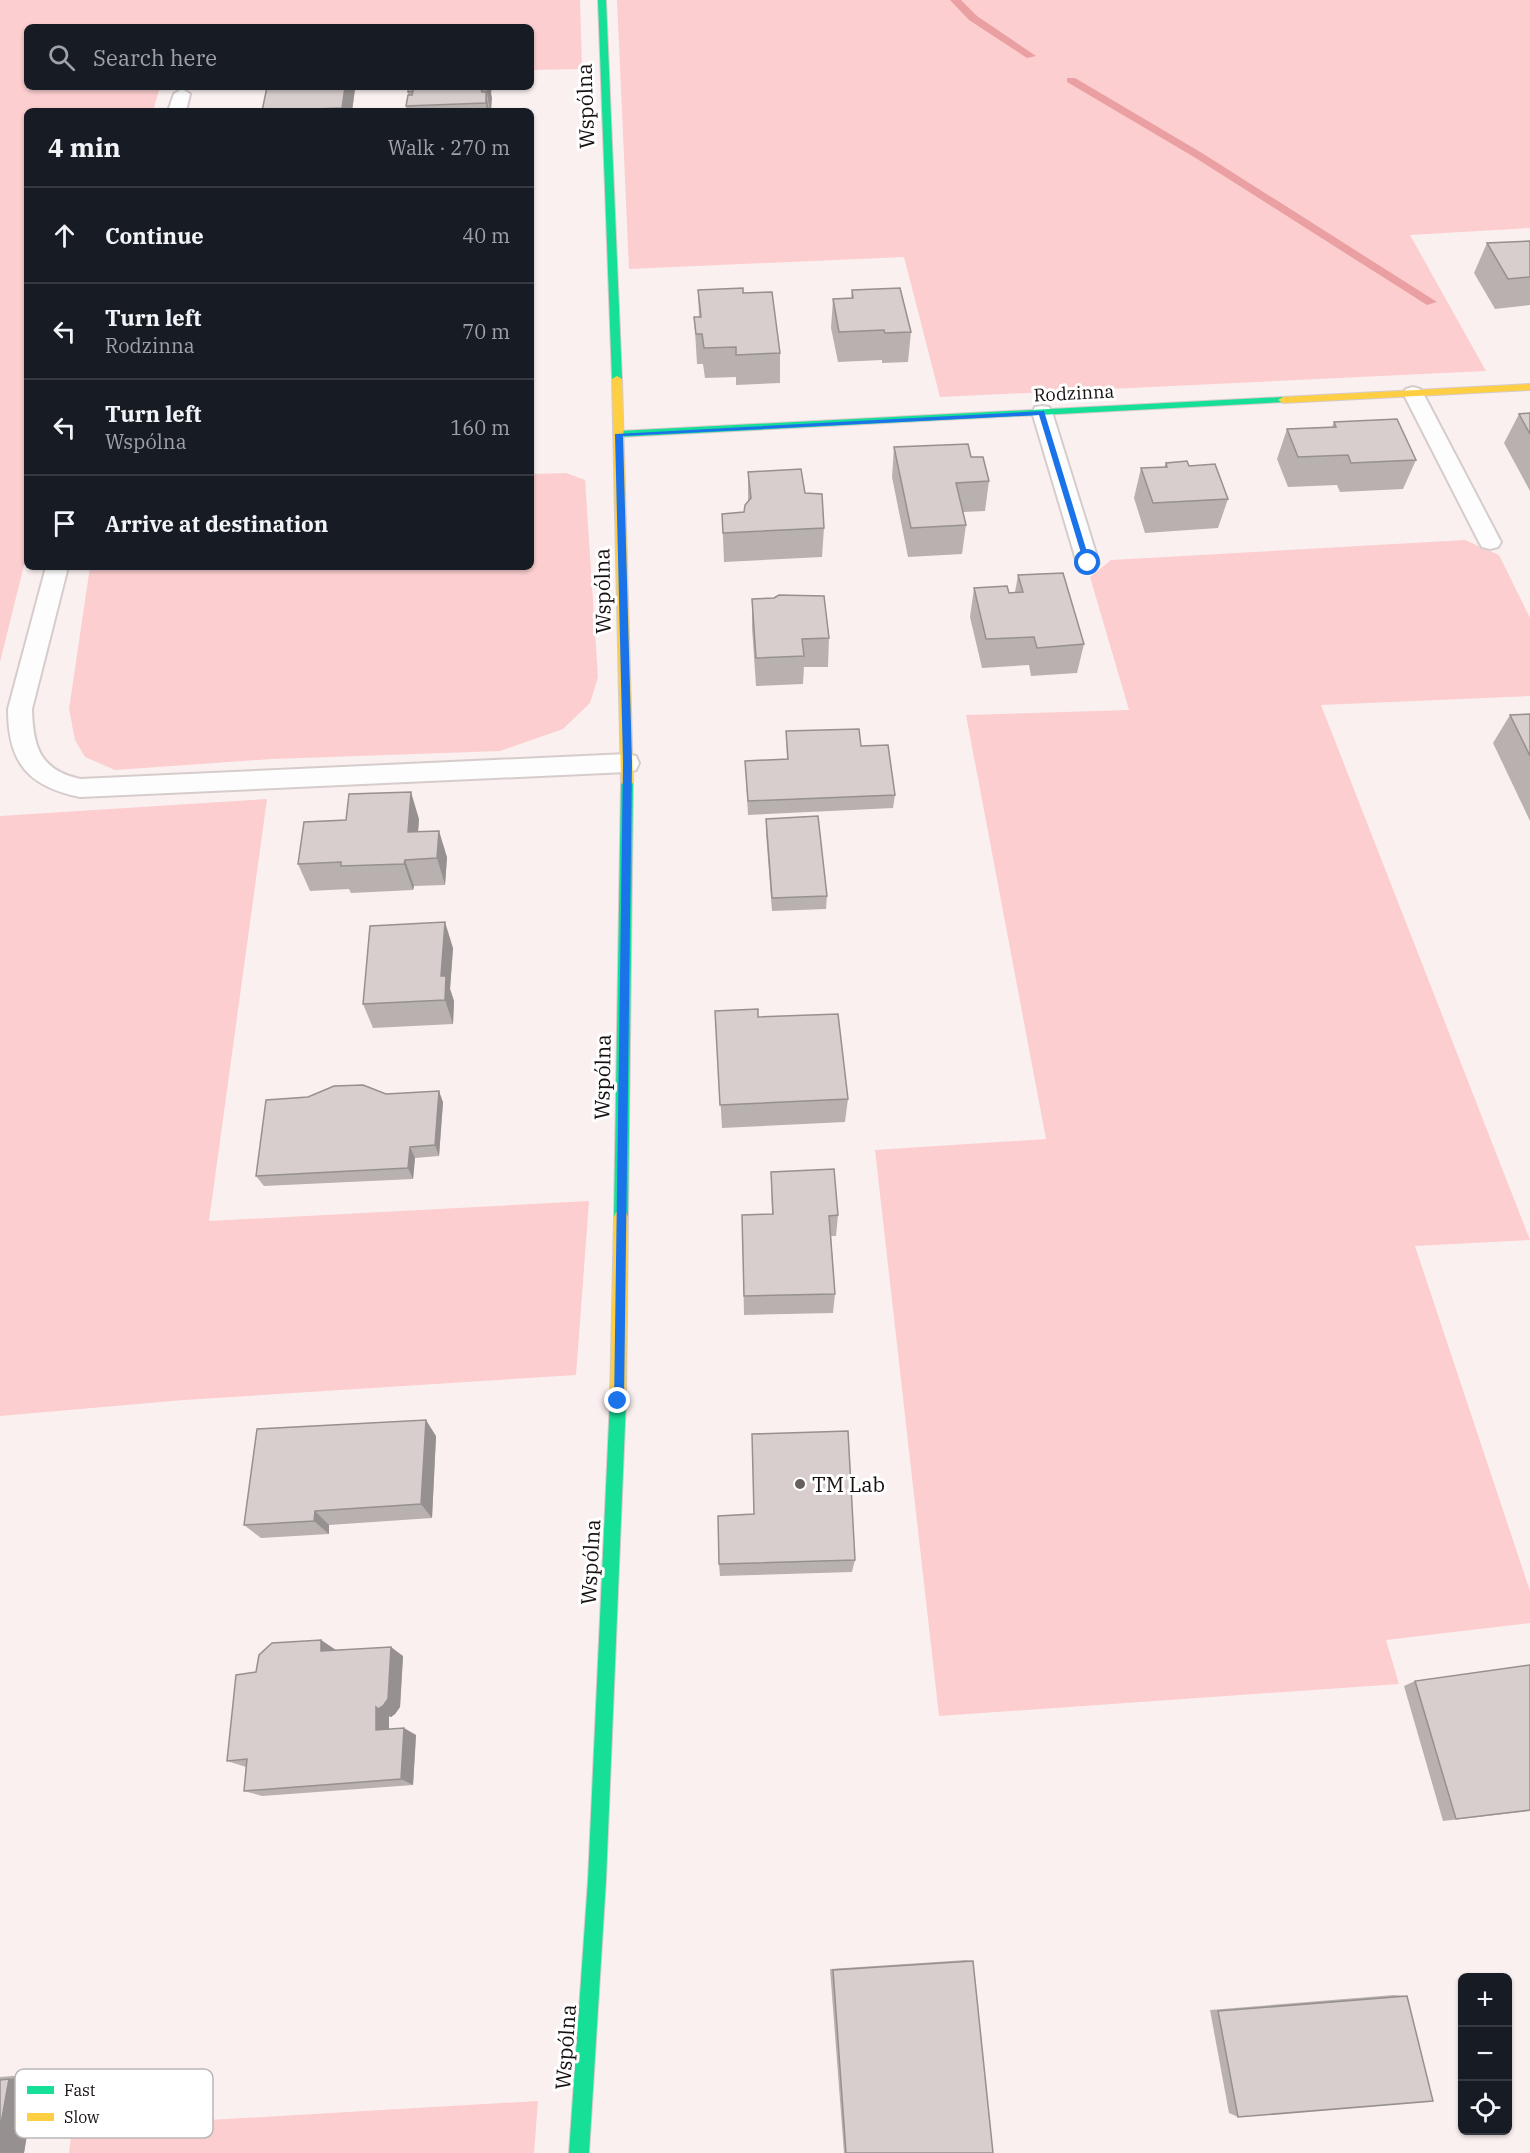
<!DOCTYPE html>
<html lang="en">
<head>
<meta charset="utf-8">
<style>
  body { margin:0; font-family:"IBM Plex Serif",serif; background:#242831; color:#f1f3f6 }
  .controls { position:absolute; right:18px; bottom:18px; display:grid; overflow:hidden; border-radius:9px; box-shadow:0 2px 4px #0004 }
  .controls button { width:54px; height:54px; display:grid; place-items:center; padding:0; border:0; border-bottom:2px solid #363941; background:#171b24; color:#f1f3f6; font:30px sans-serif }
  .stop { position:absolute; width:18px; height:18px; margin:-14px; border:4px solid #1a73e8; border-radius:50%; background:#fff }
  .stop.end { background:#1a73e8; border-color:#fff; box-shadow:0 2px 6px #0008 }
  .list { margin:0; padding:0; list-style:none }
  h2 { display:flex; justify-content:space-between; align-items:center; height:78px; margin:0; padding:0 24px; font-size:26px }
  h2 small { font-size:20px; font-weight:400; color:#9ea1a6 }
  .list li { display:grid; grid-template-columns:39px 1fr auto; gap:18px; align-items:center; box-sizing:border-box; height:96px; padding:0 24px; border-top:2px solid #363941 }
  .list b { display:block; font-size:22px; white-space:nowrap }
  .list p { margin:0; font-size:20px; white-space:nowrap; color:#9ea1a6 }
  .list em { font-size:20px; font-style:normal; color:#9ea1a6 }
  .icon { flex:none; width:33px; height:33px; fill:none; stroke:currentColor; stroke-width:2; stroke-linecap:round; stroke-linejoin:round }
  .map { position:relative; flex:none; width:1530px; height:2153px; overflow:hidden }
  .search { position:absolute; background:#171b24; box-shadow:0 2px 4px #0004; left:24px; top:24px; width:510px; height:66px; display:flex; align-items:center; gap:15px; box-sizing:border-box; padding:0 21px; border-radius:9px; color:#9ea1a6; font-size:22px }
  .panel { position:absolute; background:#171b24; box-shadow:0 2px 4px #0004; left:24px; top:108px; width:510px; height:462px; border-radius:9px }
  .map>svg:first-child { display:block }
  .green { fill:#fccecf }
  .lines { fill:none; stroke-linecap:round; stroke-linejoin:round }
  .stream { fill:#eaa0a2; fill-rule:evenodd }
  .lane-casing { stroke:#d5cccb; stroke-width:4 }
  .fast-casing { stroke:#d5cccb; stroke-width:2 }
  .slow-casing { stroke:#d5cccb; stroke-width:2 }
  .lane { fill:#fefdfd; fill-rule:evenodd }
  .fast { fill:#16e098; fill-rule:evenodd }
  .slow { fill:#ffcf43; fill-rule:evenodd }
  .wall { fill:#b9b1b0 }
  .shaded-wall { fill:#969090 }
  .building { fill:#d7cecd; stroke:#969090; stroke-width:1.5 }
  .route { fill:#1a73e8 }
  .poi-dot { fill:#675e5e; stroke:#fff; stroke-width:2 }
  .labels { text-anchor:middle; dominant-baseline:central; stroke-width:6; stroke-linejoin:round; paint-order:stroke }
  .far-street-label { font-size:18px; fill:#171010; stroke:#fff }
  .street-label { font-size:21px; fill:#171010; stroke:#fff }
  .poi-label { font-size:21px; fill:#171010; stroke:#fff; text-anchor:start }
  .key { fill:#fff; stroke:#b9b7b7; stroke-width:1.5 }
  .key-label { font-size:16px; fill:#171010 }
</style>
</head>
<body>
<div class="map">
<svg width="1530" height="2153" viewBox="0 0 1530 2153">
  <rect width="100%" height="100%" fill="#fbf0f0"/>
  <!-- green -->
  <g class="green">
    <path d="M0,0H580L582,69L531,70V27H27V87H160L153,111H27V553L0,662Z"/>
    <path d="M617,0H1530V228L1410,235L1486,371L940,397L904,257L629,269Z"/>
    <path d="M566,473L585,480L598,677L590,703L563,729L500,751L272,759L115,770L85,757L75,740L69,709L90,567H531V474Z"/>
    <path d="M1465,540L1499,555L1530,618V696L1321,705L1530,1240L1415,1246L1530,1591V1623L1386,1640L1399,1684L939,1716L875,1150L1046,1139L966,715L1129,710L1090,577L1111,560Z"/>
    <path d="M267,799L209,1221L589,1201L576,1375L184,1400L0,1416V816Z"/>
    <path d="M538,2101L534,2153H69L72,2128Z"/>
  </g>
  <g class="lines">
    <!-- stream -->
    <g class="stream">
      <path d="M950,0H961L977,16L1036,56L1027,58L969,20Z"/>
      <path d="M1067,78H1075L1202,153L1437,302L1427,305L1194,157L1067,82Z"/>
    </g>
    <defs>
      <g id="lane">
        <path d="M182,89L190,94L186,111H168L174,94Z"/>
        <path d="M1413,387L1420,389L1423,393L1501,542L1498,547L1490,549L1482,547L1479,542L1403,393L1406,389Z"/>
        <path d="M1042,406L1049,407L1052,412L1099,563L1096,568L1088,571L1080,568L1077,563L1032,412L1035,407Z"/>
        <path d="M46,567H68L32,709C33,747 40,770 80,779L627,754L636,756L639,763L636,770L627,772L80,797C28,786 8,763 8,709Z"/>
      </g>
      <g id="fast">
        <path d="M598,0H606L622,379L617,382L612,379Z"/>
        <path d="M1283,397L1288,400L1286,402L619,437L614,434L619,431Z"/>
        <path d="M627,779L633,783L628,1217L626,1222L621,1223L616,1222L614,1217L621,783Z"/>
        <path d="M618,1393L623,1395L626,1400L606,1880L589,2153H569L588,1880L610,1400L613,1395Z"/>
      </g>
      <g id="slow">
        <path d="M617,376L622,379L633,783L627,787L621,783L612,379Z"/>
        <path d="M1530,384V390L1283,403L1278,400L1283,397Z"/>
        <path d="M621,1211L626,1212L628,1217L626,1400L623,1405L618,1407L613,1405L610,1400L614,1217L616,1212Z"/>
      </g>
    </defs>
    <!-- lane casing -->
    <use href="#lane" class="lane-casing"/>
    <!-- fast casing -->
    <use href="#fast" class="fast-casing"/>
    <!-- slow casing -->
    <use href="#slow" class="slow-casing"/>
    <!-- lane -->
    <use href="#lane" class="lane"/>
    <!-- fast -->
    <use href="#fast" class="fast"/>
    <!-- slow -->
    <use href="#slow" class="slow"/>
  </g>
  <!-- wall -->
  <g class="wall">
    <path d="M267,87H355V89L352,111H262Z"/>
    <path d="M408,87H492L491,94V111H407L406,106L408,95Z"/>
    <path d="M1530,241V305L1495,309L1474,273L1487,243Z"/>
    <path d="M698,290L743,293L780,353V383L736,385V377L705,378L703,364H697L696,347L694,317H699Z"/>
    <path d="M852,290L911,332L908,362L882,363V360L838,362L831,328L833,299L851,298Z"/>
    <path d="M1530,413V491L1504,443L1519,414Z"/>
    <path d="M1334,422L1416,460L1403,489L1340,492L1337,485L1288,487L1277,459L1287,429L1332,427Z"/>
    <path d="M894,447L971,457L989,481L985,511L963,512L966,525L962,554L908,557L892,477Z"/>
    <path d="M1166,463L1189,466L1228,499L1218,528L1145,533L1134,498L1141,468L1164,467Z"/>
    <path d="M748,472L805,493L824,528L822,557L724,562L722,514L744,512L748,502Z"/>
    <path d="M1018,575L1084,644L1077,673L1031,676L1029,665L982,668L970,617L974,588L1009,593L1015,592Z"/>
    <path d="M752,599L829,638L828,667H804L803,684L756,686L752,628Z"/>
    <path d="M1530,714V821L1493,743L1510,715Z"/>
    <path d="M786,731L861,746L895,795L893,808L748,815L745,761L787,759Z"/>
    <path d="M419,819L418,832L447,857L445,885L414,886L413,890L351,893L349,889L310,891L298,864Z"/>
    <path d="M766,819L827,896L826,909L772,911L766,833Z"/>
    <path d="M453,948L450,989L454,1001L453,1024L373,1028L363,1004Z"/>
    <path d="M715,1011L848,1099L845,1122L722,1128Z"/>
    <path d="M386,1094L443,1102L439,1156L415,1158L413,1179L264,1186L256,1176Z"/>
    <path d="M771,1172L838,1215L836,1236H831L835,1294L833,1313L744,1315L742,1215L772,1214Z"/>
    <path d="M436,1436L432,1518L329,1525V1534L261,1538L244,1525Z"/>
    <path d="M855,1560L852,1572L720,1576L719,1564Z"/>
    <path d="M321,1640L335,1650L403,1656L400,1707L395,1714L391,1717L389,1716V1729L416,1735L413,1785L262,1796L244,1791L246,1767L227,1761L256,1672Z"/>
    <path d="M1530,1665V1811L1443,1821L1404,1686L1415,1681Z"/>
    <path d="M966,1960L973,1961L993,2153H844L830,1969Z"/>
    <path d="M1394,1995L1407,1996L1238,2117L1229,2113L1210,2010Z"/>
    <path d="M37,2074L24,2153H0V2077Z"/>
  </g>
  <!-- shaded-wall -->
  <g class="shaded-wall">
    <path d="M345,87H355V89L352,111H342V108Z"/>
    <path d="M486,87H490L492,98L491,111H490Z"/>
    <path d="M486,92L489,111H487L486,103Z"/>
    <path d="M411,792L419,819L416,859L408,832Z"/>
    <path d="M439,831L447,857L445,885L437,858Z"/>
    <path d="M405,860L414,886L413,890L404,864Z"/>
    <path d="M445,922L453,948L450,989L454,1001L453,1024L445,1000L441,976Z"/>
    <path d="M439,1091L443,1102L439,1156L435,1145Z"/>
    <path d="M410,1147L415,1158L413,1179L408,1168Z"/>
    <path d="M426,1420L436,1436L432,1518L421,1504Z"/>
    <path d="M315,1511L329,1525V1534L314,1521Z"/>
    <path d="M321,1640L336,1650L321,1651Z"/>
    <path d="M391,1647L403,1656L400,1707L395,1714L391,1717L389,1716V1737L376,1730V1707Z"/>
    <path d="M404,1728L416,1735L413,1785L401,1779Z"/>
    <path d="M37,2074L24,2153H0V2129L9,2079Z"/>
  </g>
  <!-- building -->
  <g class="building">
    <path d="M267,87H345L342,108L262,111Z"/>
    <path d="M408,87H486V89H481L482,92H486V103L406,106L408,95H412L413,91L408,92Z"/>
    <path d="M1530,241V277L1508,279L1487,243Z"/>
    <path d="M743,288V293L772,292L780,353L736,355V347L704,348L702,334H696L694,317H701L698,290Z"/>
    <path d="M900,288L911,332L885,333L884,330L839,332L833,299L853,298L852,290Z"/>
    <path d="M1530,413V434L1519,414Z"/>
    <path d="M1397,419L1416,460L1351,463L1348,455L1298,457L1287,429L1336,427L1334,422Z"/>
    <path d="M968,444L971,457H983L989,481L956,483L966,525L911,528L894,447Z"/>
    <path d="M1187,461L1189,466L1215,464L1228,499L1153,503L1141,468L1167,467L1166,463Z"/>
    <path d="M801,469L805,493L822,494L824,528L723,533L722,514L744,512L745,505L751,498L748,472Z"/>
    <path d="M1063,573L1084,644L1037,648L1034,637L986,639L974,588L1007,586L1009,593L1023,592L1018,575Z"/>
    <path d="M779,595L824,596L829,638L802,639L804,656L756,658L752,599L774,598Z"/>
    <path d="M1530,714V756L1510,715Z"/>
    <path d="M859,729L861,746L888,745L895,795L748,801L745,761L788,759L786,731Z"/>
    <path d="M411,792L408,832L439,831L437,858L405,860L404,864L341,866V862L298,864L304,822L346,820L349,794Z"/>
    <path d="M818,816L827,896L772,898L766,819Z"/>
    <path d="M445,922L441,976H446L445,1000L363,1004L370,926Z"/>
    <path d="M758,1009V1017L838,1014L848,1099L720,1105L715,1011Z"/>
    <path d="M363,1085L386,1094L439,1091L435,1145L410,1147L408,1168L256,1176L266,1100L308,1097L334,1086Z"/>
    <path d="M834,1169L838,1215L829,1216L835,1294L744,1296L742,1215L773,1214L771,1172Z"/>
    <path d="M426,1420L421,1504L315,1511L314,1521L244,1525L257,1429Z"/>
    <path d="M848,1431L855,1560L719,1564L718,1516L754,1514L752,1434Z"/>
    <path d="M321,1640V1651L391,1647L388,1699L383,1706L378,1709L376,1707V1730L404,1728L401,1779L244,1791L247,1759L227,1761L236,1675L256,1672L259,1655L272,1643Z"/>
    <path d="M1530,1665V1810L1456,1819L1415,1681Z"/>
    <path d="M973,1961L993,2153H846L833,1970Z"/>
    <path d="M1407,1996L1433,2101L1238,2117L1218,2011Z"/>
    <path d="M9,2079L0,2129V2080Z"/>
  </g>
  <!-- route -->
  <path class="route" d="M1044,411L1091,565L1084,563L1039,415L623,436L632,763L624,1401L618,1406L614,1405L623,763L615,434Z"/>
  <!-- markers -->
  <circle class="poi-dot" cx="800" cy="1484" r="6"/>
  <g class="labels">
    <!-- far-street labels -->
    <g class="far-street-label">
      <text transform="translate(1074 393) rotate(-3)">Rodzinna</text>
    </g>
    <!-- street labels -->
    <g class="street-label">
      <text transform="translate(585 106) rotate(-92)">Wspólna</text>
      <text transform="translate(602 591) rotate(-91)">Wspólna</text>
      <text transform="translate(602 1077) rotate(-89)">Wspólna</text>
      <text transform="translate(590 1562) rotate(-87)">Wspólna</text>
      <text transform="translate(565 2047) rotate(-86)">Wspólna</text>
    </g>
    <!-- poi labels -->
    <g class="poi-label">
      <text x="812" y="1484">TM Lab</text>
    </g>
  </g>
  <!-- legend -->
  <rect x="15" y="2069" width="198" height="69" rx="9" class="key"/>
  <rect x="27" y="2086" width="27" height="8" fill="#16e098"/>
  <rect x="27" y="2113" width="27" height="8" fill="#ffcf43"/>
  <g class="key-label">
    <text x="64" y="2096">Fast</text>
    <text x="64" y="2123">Slow</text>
  </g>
</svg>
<div class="controls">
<button>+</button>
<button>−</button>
<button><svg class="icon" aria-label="locate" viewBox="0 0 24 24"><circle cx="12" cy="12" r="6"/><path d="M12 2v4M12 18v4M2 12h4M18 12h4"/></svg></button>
</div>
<div class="stop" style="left:1088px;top:563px"></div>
<div class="stop end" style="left:618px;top:1401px"></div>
<div class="search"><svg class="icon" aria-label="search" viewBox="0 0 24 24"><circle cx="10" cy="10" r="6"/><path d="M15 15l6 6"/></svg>Search here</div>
<section class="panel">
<h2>4 min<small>Walk · 270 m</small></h2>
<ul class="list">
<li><svg class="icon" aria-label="ahead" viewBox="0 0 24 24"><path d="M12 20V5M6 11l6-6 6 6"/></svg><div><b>Continue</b></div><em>40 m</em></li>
<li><svg class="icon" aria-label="left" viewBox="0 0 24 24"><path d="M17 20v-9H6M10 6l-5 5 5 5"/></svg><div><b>Turn left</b><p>Rodzinna</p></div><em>70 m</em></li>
<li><svg class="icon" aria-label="left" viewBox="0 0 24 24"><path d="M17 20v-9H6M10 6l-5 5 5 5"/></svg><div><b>Turn left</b><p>Wspólna</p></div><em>160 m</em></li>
<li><svg class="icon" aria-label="arrive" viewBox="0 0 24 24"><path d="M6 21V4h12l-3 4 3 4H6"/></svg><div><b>Arrive at destination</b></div></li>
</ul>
</section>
</div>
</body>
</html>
